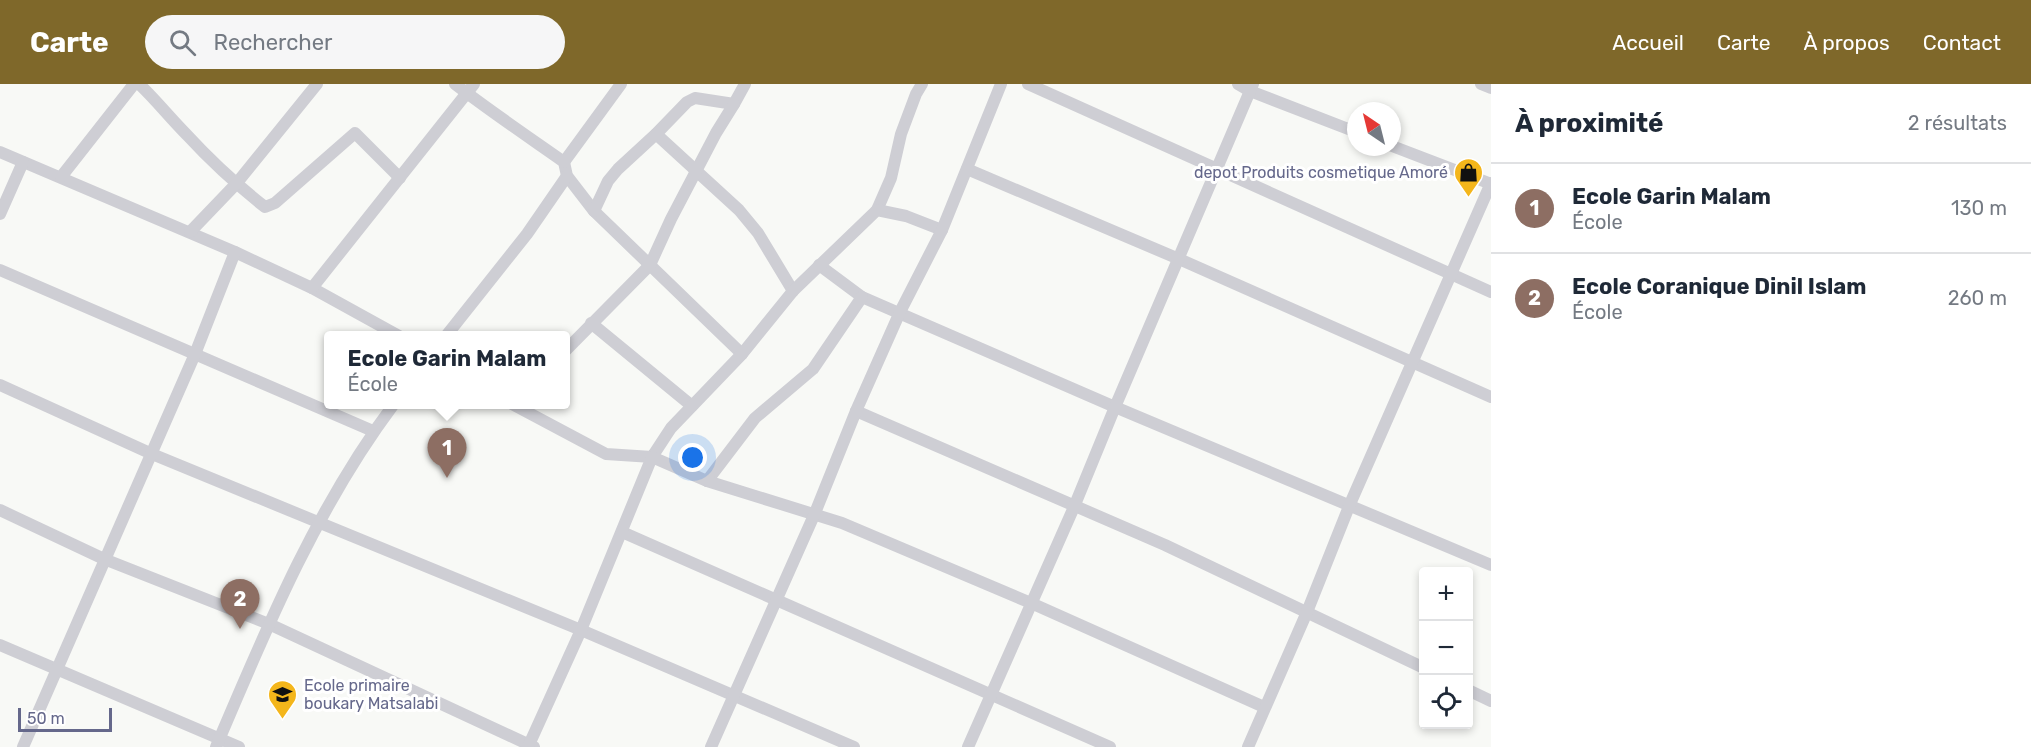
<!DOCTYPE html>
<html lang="fr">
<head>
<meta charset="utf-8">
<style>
  body { margin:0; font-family:Rubik,sans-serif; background:#f6f6f7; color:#1f2937 }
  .controls { position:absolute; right:18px; bottom:18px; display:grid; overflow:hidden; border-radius:6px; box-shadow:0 3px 9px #0003 }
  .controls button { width:54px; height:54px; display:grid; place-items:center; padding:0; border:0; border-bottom:2px solid #e0e1e3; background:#fff; color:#1f2937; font:30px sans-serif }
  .compass { position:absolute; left:1347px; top:18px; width:54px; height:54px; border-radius:50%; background:#fff; box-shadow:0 3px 9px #0003; rotate:325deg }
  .scale { position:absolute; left:18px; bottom:15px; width:94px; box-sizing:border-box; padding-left:6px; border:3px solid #65688b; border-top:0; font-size:16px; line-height:21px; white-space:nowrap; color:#65688b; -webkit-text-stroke:4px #fff; paint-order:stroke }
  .you { position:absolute; left:693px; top:374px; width:21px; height:21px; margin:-15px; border:4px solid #fff; border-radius:50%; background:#1a73e8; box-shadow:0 0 0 9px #1a73e833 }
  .badge { display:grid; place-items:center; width:39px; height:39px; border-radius:50%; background:#7f682a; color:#fff; font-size:20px; font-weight:700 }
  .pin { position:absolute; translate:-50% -50px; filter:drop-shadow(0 2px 3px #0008) }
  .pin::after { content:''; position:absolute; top:32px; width:21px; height:18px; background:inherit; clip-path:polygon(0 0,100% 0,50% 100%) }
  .popup { position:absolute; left:324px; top:247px; width:246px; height:78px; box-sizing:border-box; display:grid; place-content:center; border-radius:6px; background:#fff; filter:drop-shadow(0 2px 4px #0005); font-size:20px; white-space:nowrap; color:#747a83 }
  .popup b { font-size:22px; color:#1f2937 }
  .popup::after { content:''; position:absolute; left:50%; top:100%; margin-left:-12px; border:12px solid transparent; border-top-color:#fff }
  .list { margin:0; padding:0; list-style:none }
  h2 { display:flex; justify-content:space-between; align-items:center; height:78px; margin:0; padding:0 24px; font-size:26px }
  h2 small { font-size:20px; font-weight:400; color:#747a83 }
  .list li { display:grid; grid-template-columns:39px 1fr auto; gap:18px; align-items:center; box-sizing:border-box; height:90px; padding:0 24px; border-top:2px solid #e0e1e3 }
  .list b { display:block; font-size:22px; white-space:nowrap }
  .list p { margin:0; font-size:20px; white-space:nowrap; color:#747a83 }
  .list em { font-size:20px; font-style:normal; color:#747a83 }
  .icon { flex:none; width:33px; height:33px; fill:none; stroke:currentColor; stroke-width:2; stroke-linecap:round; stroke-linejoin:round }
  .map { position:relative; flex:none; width:1491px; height:663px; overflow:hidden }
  header { display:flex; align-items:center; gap:36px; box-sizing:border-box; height:84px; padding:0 30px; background:#7f682a; color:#fff }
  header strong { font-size:28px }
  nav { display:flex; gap:33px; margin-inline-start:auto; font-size:21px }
  .search { width:420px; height:54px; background:#f6f6f7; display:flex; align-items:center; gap:15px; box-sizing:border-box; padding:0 21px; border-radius:33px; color:#747a83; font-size:22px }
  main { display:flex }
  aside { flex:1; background:#fff }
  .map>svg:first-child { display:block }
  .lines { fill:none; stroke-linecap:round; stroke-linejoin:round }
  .minor { stroke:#ceced4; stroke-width:12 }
  .labels { text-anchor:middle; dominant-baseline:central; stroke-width:6; stroke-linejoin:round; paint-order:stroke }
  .poi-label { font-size:16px; fill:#65688b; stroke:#fff; text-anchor:end }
</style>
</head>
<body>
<header>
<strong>Carte</strong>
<div class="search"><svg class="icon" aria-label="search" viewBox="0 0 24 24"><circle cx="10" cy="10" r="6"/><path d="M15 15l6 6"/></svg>Rechercher</div>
<nav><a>Accueil</a><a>Carte</a><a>À propos</a><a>Contact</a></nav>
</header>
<main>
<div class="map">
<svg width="1491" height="663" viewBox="0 0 1491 663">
  <rect width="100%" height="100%" fill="#f8f9f6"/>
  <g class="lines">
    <!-- minor -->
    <g class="minor">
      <path d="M139,0C156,16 170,34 187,51C211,77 237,101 265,123L275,119L355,49L400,94"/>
      <path d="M455,0C490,27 527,52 564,78L567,92L594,127L742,270"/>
      <path d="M1028,0L1491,208"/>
      <path d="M1238,0L1250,7L1356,48"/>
      <path d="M1481,0L1491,4"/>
      <path d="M656,50L739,126L758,149L793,207"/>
      <path d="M1392,62L1491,100"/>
      <path d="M0,68L235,168L312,204L399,252"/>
      <path d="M564,78L621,0"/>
      <path d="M967,85L1179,175L1491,313"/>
      <path d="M61,93L134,0"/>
      <path d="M877,126L891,94L901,50L916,10L922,0"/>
      <path d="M594,127L608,97L618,85L656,50L687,18L695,14L734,20L745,0"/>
      <path d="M0,130L23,78"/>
      <path d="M190,148L236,100L317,0"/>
      <path d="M819,181L862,213L1115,323L1491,481"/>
      <path d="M0,186L373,347"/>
      <path d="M312,204L474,0"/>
      <path d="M591,239L692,322"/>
      <path d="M446,252L527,150L567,92"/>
      <path d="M566,266L650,181L671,135L716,49L734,20"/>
      <path d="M0,301L152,370L581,546L854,663"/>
      <path d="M512,320L606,370L652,373L671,344L742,270L793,207L877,126L906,132L942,146"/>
      <path d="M856,327L1165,461L1424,584"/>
      <path d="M707,397L755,334L813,285L862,213"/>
      <path d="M0,426L104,475L269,540L534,663"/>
      <path d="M622,448L1110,663"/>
      <path d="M0,561L239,663"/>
      <path d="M1468,606L1491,617"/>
      <path d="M23,663L195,270L235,168"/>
      <path d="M216,663C266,545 316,424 394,320"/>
      <path d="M528,663L581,546L652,373L707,397L842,439L1031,519L1264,623"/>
      <path d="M711,663L815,429L856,327L900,228L942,146L1001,0"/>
      <path d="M968,663L1074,423L1115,323L1253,0"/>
      <path d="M1248,663L1307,528L1350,420L1491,99"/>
    </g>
  </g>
  <!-- icons -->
  <defs>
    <symbol id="shop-pin" viewBox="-11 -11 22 30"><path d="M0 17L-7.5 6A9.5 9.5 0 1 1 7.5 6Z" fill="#f4b61b" stroke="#fff"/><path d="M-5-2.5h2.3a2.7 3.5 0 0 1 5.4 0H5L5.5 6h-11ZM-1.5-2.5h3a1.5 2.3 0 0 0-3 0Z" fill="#111"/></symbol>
    <symbol id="school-pin" viewBox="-11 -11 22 30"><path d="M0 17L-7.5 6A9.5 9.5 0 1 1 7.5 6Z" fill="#f4b61b" stroke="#fff"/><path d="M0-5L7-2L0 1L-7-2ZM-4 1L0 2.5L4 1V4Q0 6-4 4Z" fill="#111"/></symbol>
  </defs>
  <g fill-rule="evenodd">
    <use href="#shop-pin" x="1452" y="72" width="33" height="45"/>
    <use href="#school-pin" x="266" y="594" width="33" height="45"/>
  </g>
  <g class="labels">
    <!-- poi labels -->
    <g class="poi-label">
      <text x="1448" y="88">depot Produits cosmetique Amoré</text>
      <text x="304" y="601" text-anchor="start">Ecole primaire<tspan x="304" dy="18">boukary Matsalabi</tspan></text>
    </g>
  </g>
</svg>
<div class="controls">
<button>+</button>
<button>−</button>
<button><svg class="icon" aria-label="locate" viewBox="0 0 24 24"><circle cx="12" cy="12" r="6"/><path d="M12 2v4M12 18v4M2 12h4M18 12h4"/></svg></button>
</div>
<svg class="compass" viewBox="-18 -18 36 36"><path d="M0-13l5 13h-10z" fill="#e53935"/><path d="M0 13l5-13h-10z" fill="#747a83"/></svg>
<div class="scale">50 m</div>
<div class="you"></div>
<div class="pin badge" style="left:447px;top:394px;background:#8d6e63">1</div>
<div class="popup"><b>Ecole Garin Malam</b>École</div>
<div class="pin badge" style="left:240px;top:545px;background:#8d6e63">2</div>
</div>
<aside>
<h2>À proximité<small>2 résultats</small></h2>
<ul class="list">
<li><span class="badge" style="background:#8d6e63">1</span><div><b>Ecole Garin Malam</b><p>École</p></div><em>130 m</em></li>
<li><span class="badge" style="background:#8d6e63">2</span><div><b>Ecole Coranique Dinil Islam</b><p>École</p></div><em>260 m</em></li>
</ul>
</aside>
</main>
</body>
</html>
